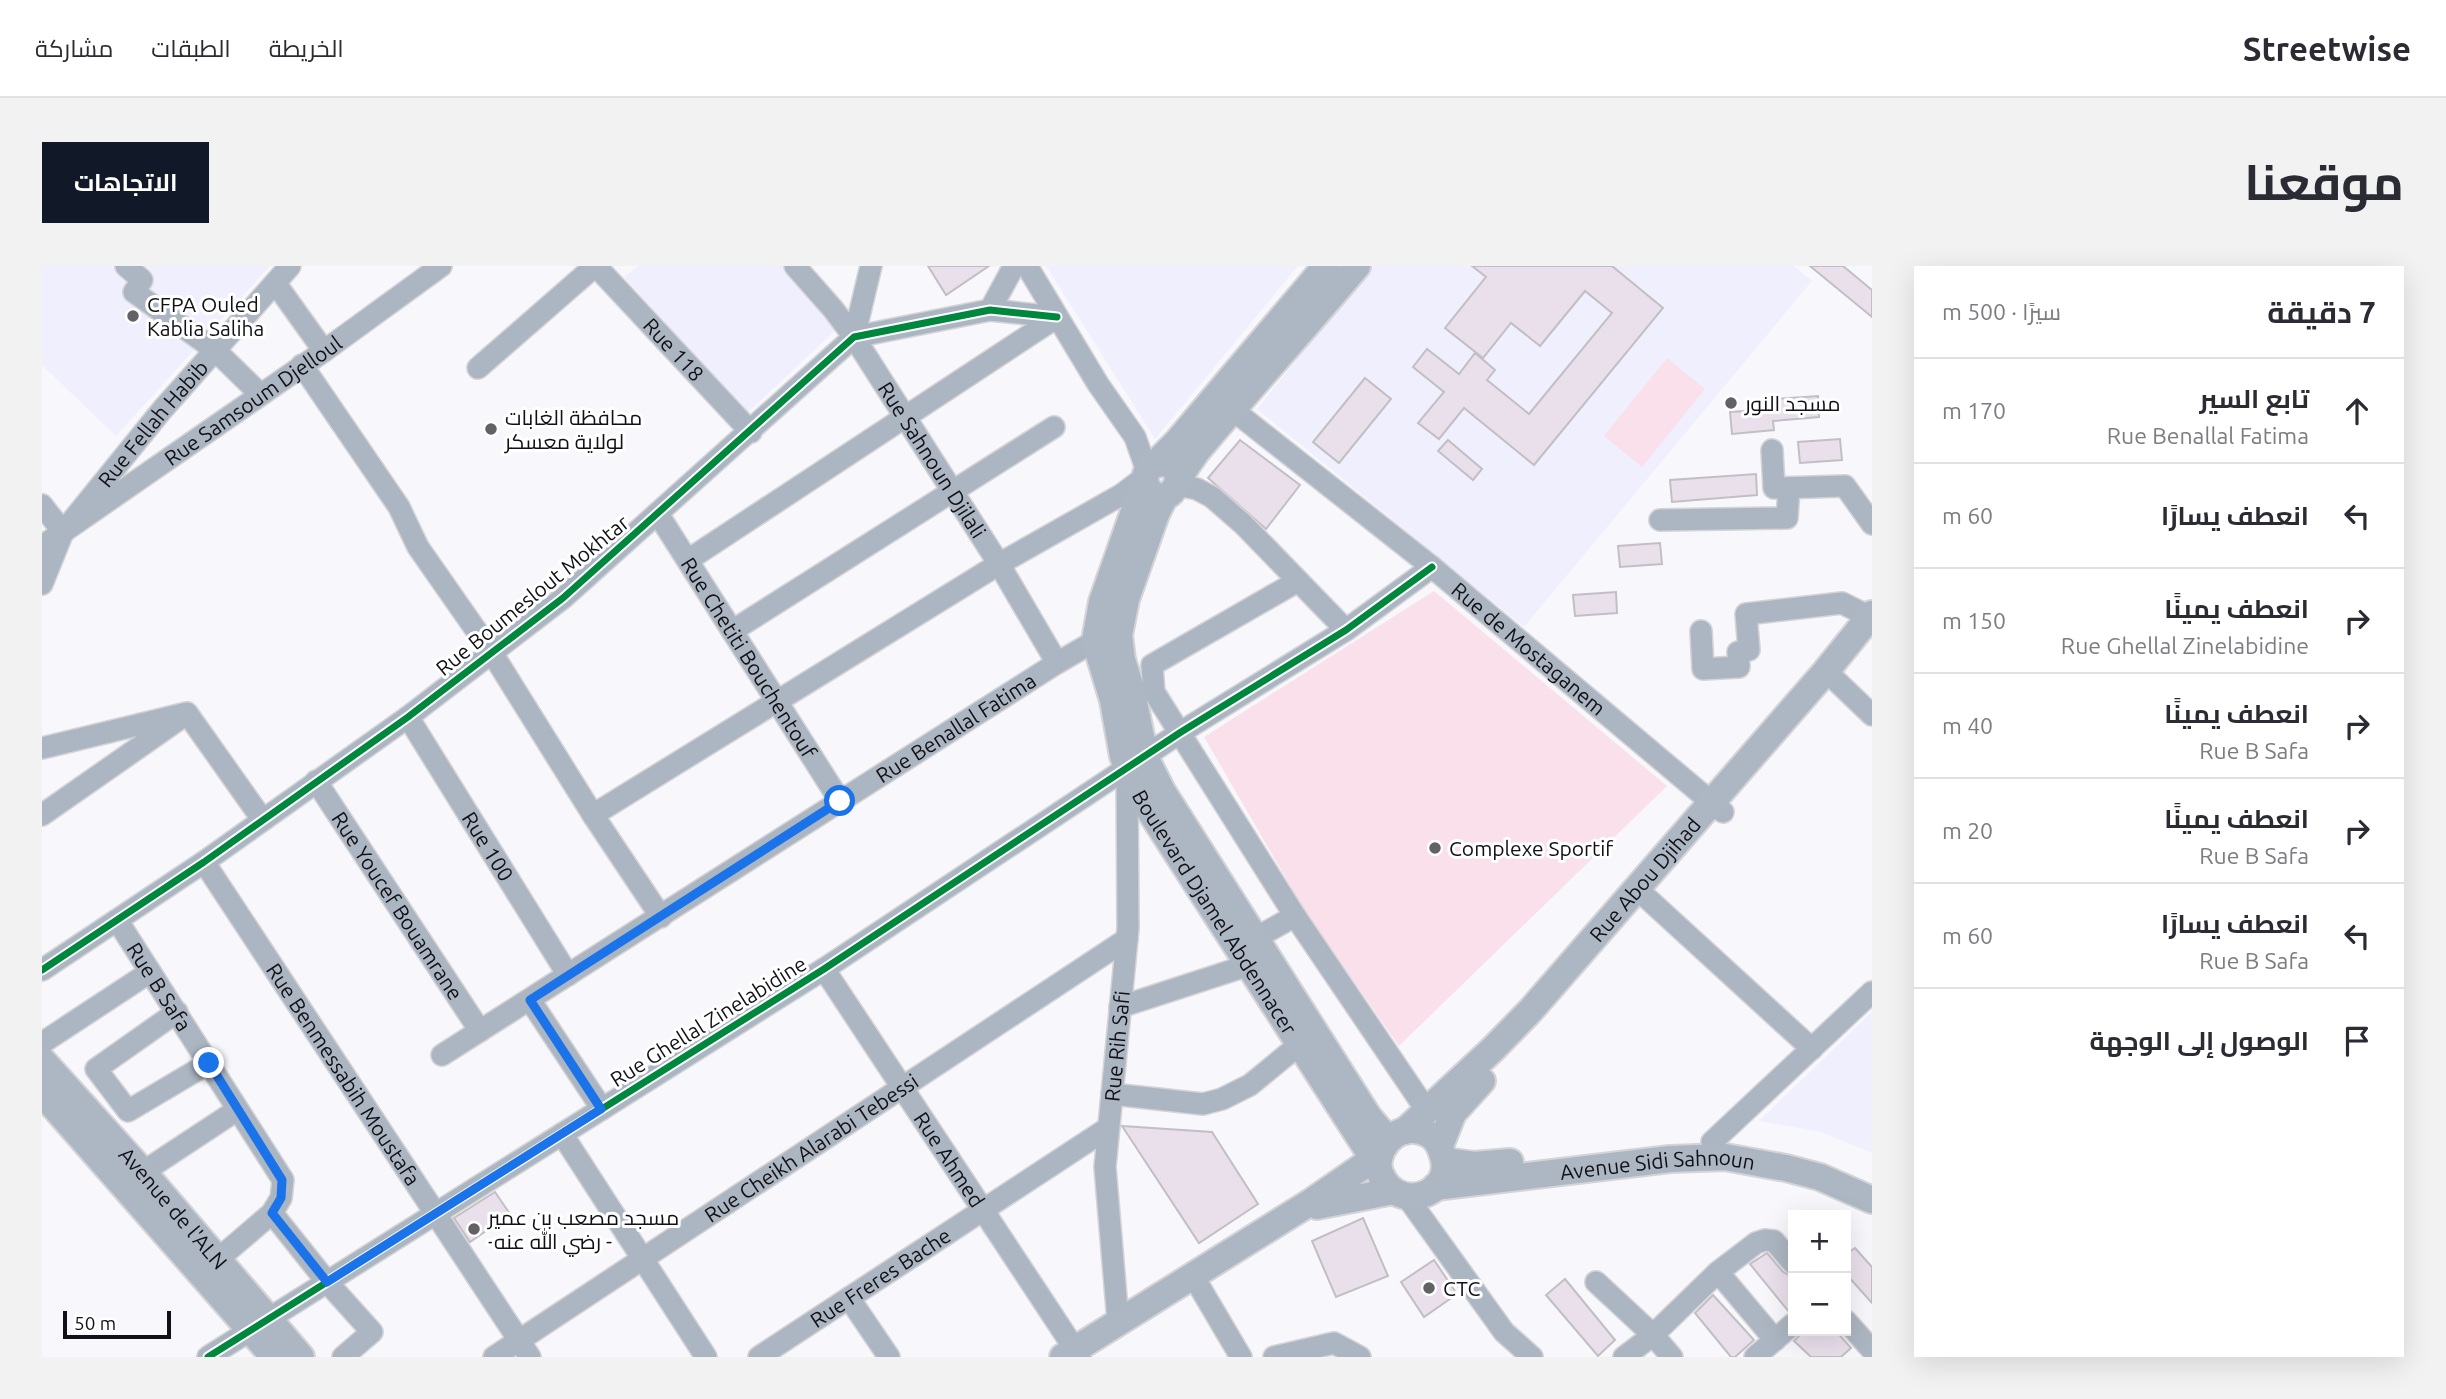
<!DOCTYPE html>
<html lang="ar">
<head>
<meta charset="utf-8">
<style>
  body { margin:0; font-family:Ubuntu,Cairo,sans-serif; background:#f2f2f3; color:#2b2b33; direction:rtl }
  .controls { position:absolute; right:21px; bottom:21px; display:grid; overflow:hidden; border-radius:0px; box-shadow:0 7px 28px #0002 }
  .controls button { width:63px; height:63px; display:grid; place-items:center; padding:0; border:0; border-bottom:2px solid #e1e1e2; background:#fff; color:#2b2b33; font:35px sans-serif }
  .scale { position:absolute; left:21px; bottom:18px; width:108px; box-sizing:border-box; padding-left:7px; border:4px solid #101016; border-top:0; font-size:19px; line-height:24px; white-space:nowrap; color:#101016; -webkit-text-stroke:5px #fff; paint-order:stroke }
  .stop { position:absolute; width:21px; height:21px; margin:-16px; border:5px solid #1a73e8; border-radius:50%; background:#fff }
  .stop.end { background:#1a73e8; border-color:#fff; box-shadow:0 2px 7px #0008 }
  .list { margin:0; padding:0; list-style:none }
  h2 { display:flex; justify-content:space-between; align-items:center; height:91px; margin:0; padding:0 28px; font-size:30px }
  h2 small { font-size:23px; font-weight:400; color:#7c7c81 }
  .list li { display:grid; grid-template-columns:46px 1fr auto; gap:21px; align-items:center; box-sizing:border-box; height:105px; padding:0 28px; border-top:2px solid #e1e1e2 }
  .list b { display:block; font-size:26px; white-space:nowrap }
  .list p { margin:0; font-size:23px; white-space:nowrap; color:#7c7c81 }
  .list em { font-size:23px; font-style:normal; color:#7c7c81 }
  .icon { flex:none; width:38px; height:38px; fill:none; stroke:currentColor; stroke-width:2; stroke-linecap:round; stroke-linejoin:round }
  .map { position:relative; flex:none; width:1830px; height:1091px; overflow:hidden; direction:ltr; border-radius:0px }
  header { display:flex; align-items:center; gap:42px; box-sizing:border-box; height:98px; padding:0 35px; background:#fff; border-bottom:2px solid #e1e1e2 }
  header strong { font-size:33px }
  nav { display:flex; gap:38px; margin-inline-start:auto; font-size:24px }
  .intro { display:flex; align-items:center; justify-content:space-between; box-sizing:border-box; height:168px; padding:0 42px }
  h1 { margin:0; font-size:49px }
  .button { padding:18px 32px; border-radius:0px; background:#111827; color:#fff; font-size:24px; font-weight:700 }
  main { display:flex; gap:42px; padding:0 42px }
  aside { flex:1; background:#fff; border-radius:0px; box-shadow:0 7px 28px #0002 }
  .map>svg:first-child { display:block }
  .built { fill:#f0effd }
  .green { fill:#fae0ea }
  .building { fill:#e9e0ec; stroke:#c2bfc4; stroke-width:2 }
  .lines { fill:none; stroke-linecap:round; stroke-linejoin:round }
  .minor-casing { stroke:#d4d4d6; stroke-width:24 }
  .major-casing { stroke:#d4d4d6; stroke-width:30 }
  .minor { stroke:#acb6c2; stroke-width:21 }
  .major { stroke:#adb7c3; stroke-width:26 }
  .cycleway-casing { stroke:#fff; stroke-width:11 }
  .cycleway { stroke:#00873e; stroke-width:7 }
  .route { stroke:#1a73e8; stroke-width:9 }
  .poi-dot { fill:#616166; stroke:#fff; stroke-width:2.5 }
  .labels { text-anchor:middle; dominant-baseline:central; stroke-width:6; stroke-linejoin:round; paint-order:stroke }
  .poi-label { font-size:21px; fill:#101016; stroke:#fff; text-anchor:start }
  .street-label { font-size:21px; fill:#101016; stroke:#fff }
</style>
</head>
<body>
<header>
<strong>Streetwise</strong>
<nav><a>الخريطة</a><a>الطبقات</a><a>مشاركة</a></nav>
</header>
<div class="intro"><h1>موقعنا</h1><a class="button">الاتجاهات</a></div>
<main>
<aside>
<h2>7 دقيقة<small>سيرًا · 500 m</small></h2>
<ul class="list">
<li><svg class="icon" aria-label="ahead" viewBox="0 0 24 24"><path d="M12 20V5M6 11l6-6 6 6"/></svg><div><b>تابع السير</b><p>Rue Benallal Fatima</p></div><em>170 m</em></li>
<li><svg class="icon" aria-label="left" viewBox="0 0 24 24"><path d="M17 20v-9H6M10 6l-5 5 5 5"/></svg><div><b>انعطف يسارًا</b></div><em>60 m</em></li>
<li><svg class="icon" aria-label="right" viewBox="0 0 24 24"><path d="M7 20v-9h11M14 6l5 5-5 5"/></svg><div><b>انعطف يمينًا</b><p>Rue Ghellal Zinelabidine</p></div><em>150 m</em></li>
<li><svg class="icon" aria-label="right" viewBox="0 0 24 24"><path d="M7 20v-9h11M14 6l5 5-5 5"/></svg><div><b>انعطف يمينًا</b><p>Rue B Safa</p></div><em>40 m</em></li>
<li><svg class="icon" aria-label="right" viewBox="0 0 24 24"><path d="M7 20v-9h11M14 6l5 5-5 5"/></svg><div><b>انعطف يمينًا</b><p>Rue B Safa</p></div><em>20 m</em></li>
<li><svg class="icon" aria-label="left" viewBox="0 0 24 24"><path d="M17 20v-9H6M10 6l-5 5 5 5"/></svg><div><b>انعطف يسارًا</b><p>Rue B Safa</p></div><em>60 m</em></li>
<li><svg class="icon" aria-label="arrive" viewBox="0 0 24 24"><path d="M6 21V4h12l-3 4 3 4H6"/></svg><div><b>الوصول إلى الوجهة</b></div></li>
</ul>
</aside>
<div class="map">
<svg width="1830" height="1091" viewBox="0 0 1830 1091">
  <rect width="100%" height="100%" fill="#f8f8fc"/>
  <!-- built -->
  <g class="built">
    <path d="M0,0H228L74,170L0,99Z"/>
    <path d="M596,0H741L796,62L705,147L582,11Z"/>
    <path d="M1004,0H1256L1113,173Z"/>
    <path d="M1330,0H1752L1770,15L1482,361L1215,143Z"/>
    <path d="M1830,746V887L1779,866L1717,855Z"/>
  </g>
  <!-- green -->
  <g class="green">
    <path d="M1625,92L1663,123L1600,201L1562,170Z"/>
    <path d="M1392,325L1625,520L1357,780L1263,645L1162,471Z"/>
  </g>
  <!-- building -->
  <g class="building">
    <path d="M886,0H947L904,29Z"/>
    <path d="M1430,0H1570L1621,42L1492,199L1422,142L1397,173L1376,157L1402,126L1371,101L1385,83L1417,108L1433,87L1453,104L1445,114L1487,148L1570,47L1543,25L1498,80L1469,57L1441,92L1403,62L1444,11Z"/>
    <path d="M1768,0H1801L1830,24V51Z"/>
    <path d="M1323,112L1349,133L1297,197L1271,176Z"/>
    <path d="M1776,130L1777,151L1731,155L1732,164L1690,168L1688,146L1734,143L1733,133Z"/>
    <path d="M1798,173L1800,194L1758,197L1756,176Z"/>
    <path d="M1198,174L1258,219L1224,263L1166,212Z"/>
    <path d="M1406,174L1440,203L1431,214L1396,185Z"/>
    <path d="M1714,208L1715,229L1630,236L1628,214Z"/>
    <path d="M1618,277L1620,298L1578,301L1576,280Z"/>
    <path d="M1574,326L1575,347L1533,350L1531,329Z"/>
    <path d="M1080,860L1170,866L1216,938L1157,977Z"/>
    <path d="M453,926L468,948L428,976L412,952Z"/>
    <path d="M1321,952L1346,1010L1294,1031L1270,975Z"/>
    <path d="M1813,982L1830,1001V1037L1804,1008V988Z"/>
    <path d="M1725,987L1741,1006L1751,1011V1045L1747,1046L1708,998Z"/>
    <path d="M1392,994L1415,1028L1382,1051L1359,1016Z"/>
    <path d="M1523,1013L1573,1074L1556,1090L1504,1029Z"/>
    <path d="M1671,1029L1712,1074L1693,1091H1689L1653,1047Z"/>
    <path d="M1762,1065H1794L1809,1082L1799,1091H1769L1752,1075Z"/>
  </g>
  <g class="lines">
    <defs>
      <g id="minor">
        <path d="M84,0L100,14L92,26L173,84L218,128"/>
        <path id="s1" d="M554,0L709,166"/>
        <path id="s2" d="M753,0L791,43L812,71L957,298L1015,397"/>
        <path d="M985,0L1056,118L1093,171L1105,205"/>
        <path d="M234,18L282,85"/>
        <path d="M948,44L972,0"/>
        <path d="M812,71L829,0"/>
        <path d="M260,99L357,241L376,281L450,387L551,549L619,651"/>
        <path d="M436,102L553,0"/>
        <path id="s3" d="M1191,144L1390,301L1681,546"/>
        <path d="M1730,184L1732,222L1803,220L1830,258"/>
        <path d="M1136,219L1155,223L1170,231L1201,258L1304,364"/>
        <path d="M0,239L21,266"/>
        <path id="s4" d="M616,248L798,535"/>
        <path d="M1618,254L1745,252L1747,222"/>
        <path id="s5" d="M21,266L282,85L399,0"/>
        <path id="s6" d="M0,280L21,266L120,144L248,0"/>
        <path d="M646,294L1015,51"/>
        <path d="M1256,315L1110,399L1112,426L1253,650L1385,845"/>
        <path d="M0,318L21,266"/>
        <path d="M690,365L1012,161"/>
        <path d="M1659,365L1661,403L1697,401L1696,386L1707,384L1704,348L1800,337L1828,351"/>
        <path d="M1784,405L1830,449"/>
        <path id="s7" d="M366,451L526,709"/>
        <path d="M0,482L145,447L220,553"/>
        <path id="s8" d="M274,515L438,765"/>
        <path d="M0,549L136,454"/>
        <path d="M551,549L957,298L1079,229L1103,211"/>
        <path id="s9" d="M162,596L488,1091"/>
        <path d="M1605,632L1770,783"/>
        <path id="s10" d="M75,654L241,914L239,932L230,947L285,1016L330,1066L301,1091"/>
        <path d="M1212,673L1253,650"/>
        <path id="s11" d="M782,703L1038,1091"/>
        <path d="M0,704L162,596L366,451L521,332L812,71L948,44L1015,51"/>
        <path d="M488,734L560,843"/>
        <path d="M1078,741L1207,699"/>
        <path d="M135,746L54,803L86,845L167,797"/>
        <path d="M0,777L108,706"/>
        <path id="s12" d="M400,789L1015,397L1053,375L1068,371"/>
        <path d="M1070,828L1161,838L1180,833L1208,819L1258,778"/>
        <path d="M520,868L664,1091"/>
        <path d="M1670,876L1830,726"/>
        <path d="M101,906L195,844"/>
        <path d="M1365,931L1462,1066L1490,1091"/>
        <path d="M175,994L230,947"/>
        <path d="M1676,1006L1733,1074"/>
        <path d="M1150,1008L1199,1091"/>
        <path d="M1554,1016L1611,1069L1630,1091"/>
        <path d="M807,1032L847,1091"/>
        <path id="s13" d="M1076,1055L1063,901L1086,662L1085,505"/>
        <path d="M1804,1055L1830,1084"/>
        <path d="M166,1091L782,703L1139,466L1304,364L1390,301"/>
        <path id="s14" d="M452,1091L1085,673"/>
        <path id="s15" d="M717,1091L1066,862"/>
        <path d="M1232,1091L1292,1077L1318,1091"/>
        <path d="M1582,1091L1611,1069L1676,1006L1714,977L1723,974L1732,975L1751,997"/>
        <path d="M1713,1091L1751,1058"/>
      </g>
      <g id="major">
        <path d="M1113,198L1136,175L1284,0"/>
        <path id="s16" d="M1103,214L1060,336L1053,375L1071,434L1081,490L1089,512L1102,536L1336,900C1348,951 1414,931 1401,890C1398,880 1395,873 1386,868C1361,855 1338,874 1336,900"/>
        <path d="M1137,214C1134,198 1122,193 1108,201C1100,211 1102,221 1112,229C1131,235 1133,220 1141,206C1145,199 1151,191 1156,184C1208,122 1263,62 1315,0"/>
        <path d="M1123,230L1114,248L1084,333L1077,369L1080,394L1090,426L1103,491L1120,525L1326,850L1346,874"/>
        <path id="s17" d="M0,794L101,906L259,1091"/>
        <path d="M0,827L232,1091"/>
        <path id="s18" d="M1363,865L1451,783L1489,744L1784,405L1830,348"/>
        <path d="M1398,880L1411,847L1440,815"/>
        <path d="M1403,895L1432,899L1468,896"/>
        <path id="s19" d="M1393,921L1628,893L1683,891L1744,902L1778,911L1830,934"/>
        <path d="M1275,940L1351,925"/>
        <path d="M1021,1091L1269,936L1337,889"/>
      </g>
    </defs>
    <!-- minor casing -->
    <use href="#minor" class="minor-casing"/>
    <!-- major casing -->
    <use href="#major" class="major-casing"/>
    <!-- minor -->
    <use href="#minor" class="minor"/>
    <!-- major -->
    <use href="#major" class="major"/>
    <defs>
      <g id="cycleway">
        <path d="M0,704L162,596L366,451L521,332L812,71L948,44L1015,51"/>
        <path d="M166,1091L782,703L1139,466L1304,364L1390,301"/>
      </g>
    </defs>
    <!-- cycleway casing -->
    <use href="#cycleway" class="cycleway-casing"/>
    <!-- cycleway -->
    <use href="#cycleway" class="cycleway"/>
  </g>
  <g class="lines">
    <!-- route -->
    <path class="route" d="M167,797L240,914L239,932L230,947L285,1016L559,843L488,734L798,535"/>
  </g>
  <!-- markers -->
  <g class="poi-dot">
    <circle cx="91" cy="50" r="7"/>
    <circle cx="1689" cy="137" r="7"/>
    <circle cx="449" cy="163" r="7"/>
    <circle cx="1393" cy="582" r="7"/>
    <circle cx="432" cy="963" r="7"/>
    <circle cx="1387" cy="1022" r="7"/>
  </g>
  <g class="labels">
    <!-- poi labels -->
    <g class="poi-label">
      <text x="105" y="38">CFPA Ouled<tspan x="105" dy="24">Kablia Saliha</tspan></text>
      <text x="1703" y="137">مسجد النور</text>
      <text x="463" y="151">محافظة الغابات<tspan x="463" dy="24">لولاية معسكر</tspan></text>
      <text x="1407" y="582">Complexe Sportif</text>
      <text x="446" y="951">مسجد مصعب بن عمير<tspan x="446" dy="24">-رضي الله عنه -</tspan></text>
      <text x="1401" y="1022">CTC</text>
    </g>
    <!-- street labels -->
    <g class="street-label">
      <text stroke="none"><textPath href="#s1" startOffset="114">Rue 118</textPath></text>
      <text stroke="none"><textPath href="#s5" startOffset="231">Rue Samsoum Djelloul</textPath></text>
      <text stroke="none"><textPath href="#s6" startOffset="166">Rue Fellah Habib</textPath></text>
      <text stroke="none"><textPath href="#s2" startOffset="238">Rue Sahnoun Djilali</textPath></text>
      <text transform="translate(490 329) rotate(-39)">Rue Boumeslout Mokhtar</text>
      <text stroke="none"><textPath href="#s3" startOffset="380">Rue de Mostaganem</textPath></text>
      <text stroke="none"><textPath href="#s4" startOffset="170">Rue Chetiti Bouchentouf</textPath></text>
      <text stroke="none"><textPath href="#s12" startOffset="609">Rue Benallal Fatima</textPath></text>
      <text stroke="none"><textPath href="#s7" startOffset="152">Rue 100</textPath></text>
      <text stroke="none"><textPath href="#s18" startOffset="348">Rue Abou Djihad</textPath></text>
      <text stroke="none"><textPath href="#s8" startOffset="149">Rue Youcef Bouamrane</textPath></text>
      <text stroke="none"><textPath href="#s16" startOffset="469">Boulevard Djamel Abdennacer</textPath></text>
      <text stroke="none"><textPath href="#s10" startOffset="79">Rue B Safa</textPath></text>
      <text transform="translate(666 755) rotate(-32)">Rue Ghellal Zinelabidine</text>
      <text stroke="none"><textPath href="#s13" startOffset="276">Rue Rih Safi</textPath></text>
      <text stroke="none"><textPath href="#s9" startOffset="254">Rue Benmessabih Moustafa</textPath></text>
      <text stroke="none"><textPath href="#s14" startOffset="380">Rue Cheikh Alarabi Tebessi</textPath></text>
      <text stroke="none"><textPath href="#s11" startOffset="228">Rue Ahmed</textPath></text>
      <text stroke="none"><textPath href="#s19" startOffset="224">Avenue Sidi Sahnoun</textPath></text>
      <text stroke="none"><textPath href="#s17" startOffset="198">Avenue de l'ALN</textPath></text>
      <text stroke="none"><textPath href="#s15" startOffset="145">Rue Freres Bache</textPath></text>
    </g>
  </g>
</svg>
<div class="controls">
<button>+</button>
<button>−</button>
</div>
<div class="scale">50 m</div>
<div class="stop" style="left:798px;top:535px"></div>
<div class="stop end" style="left:167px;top:797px"></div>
</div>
</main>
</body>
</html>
